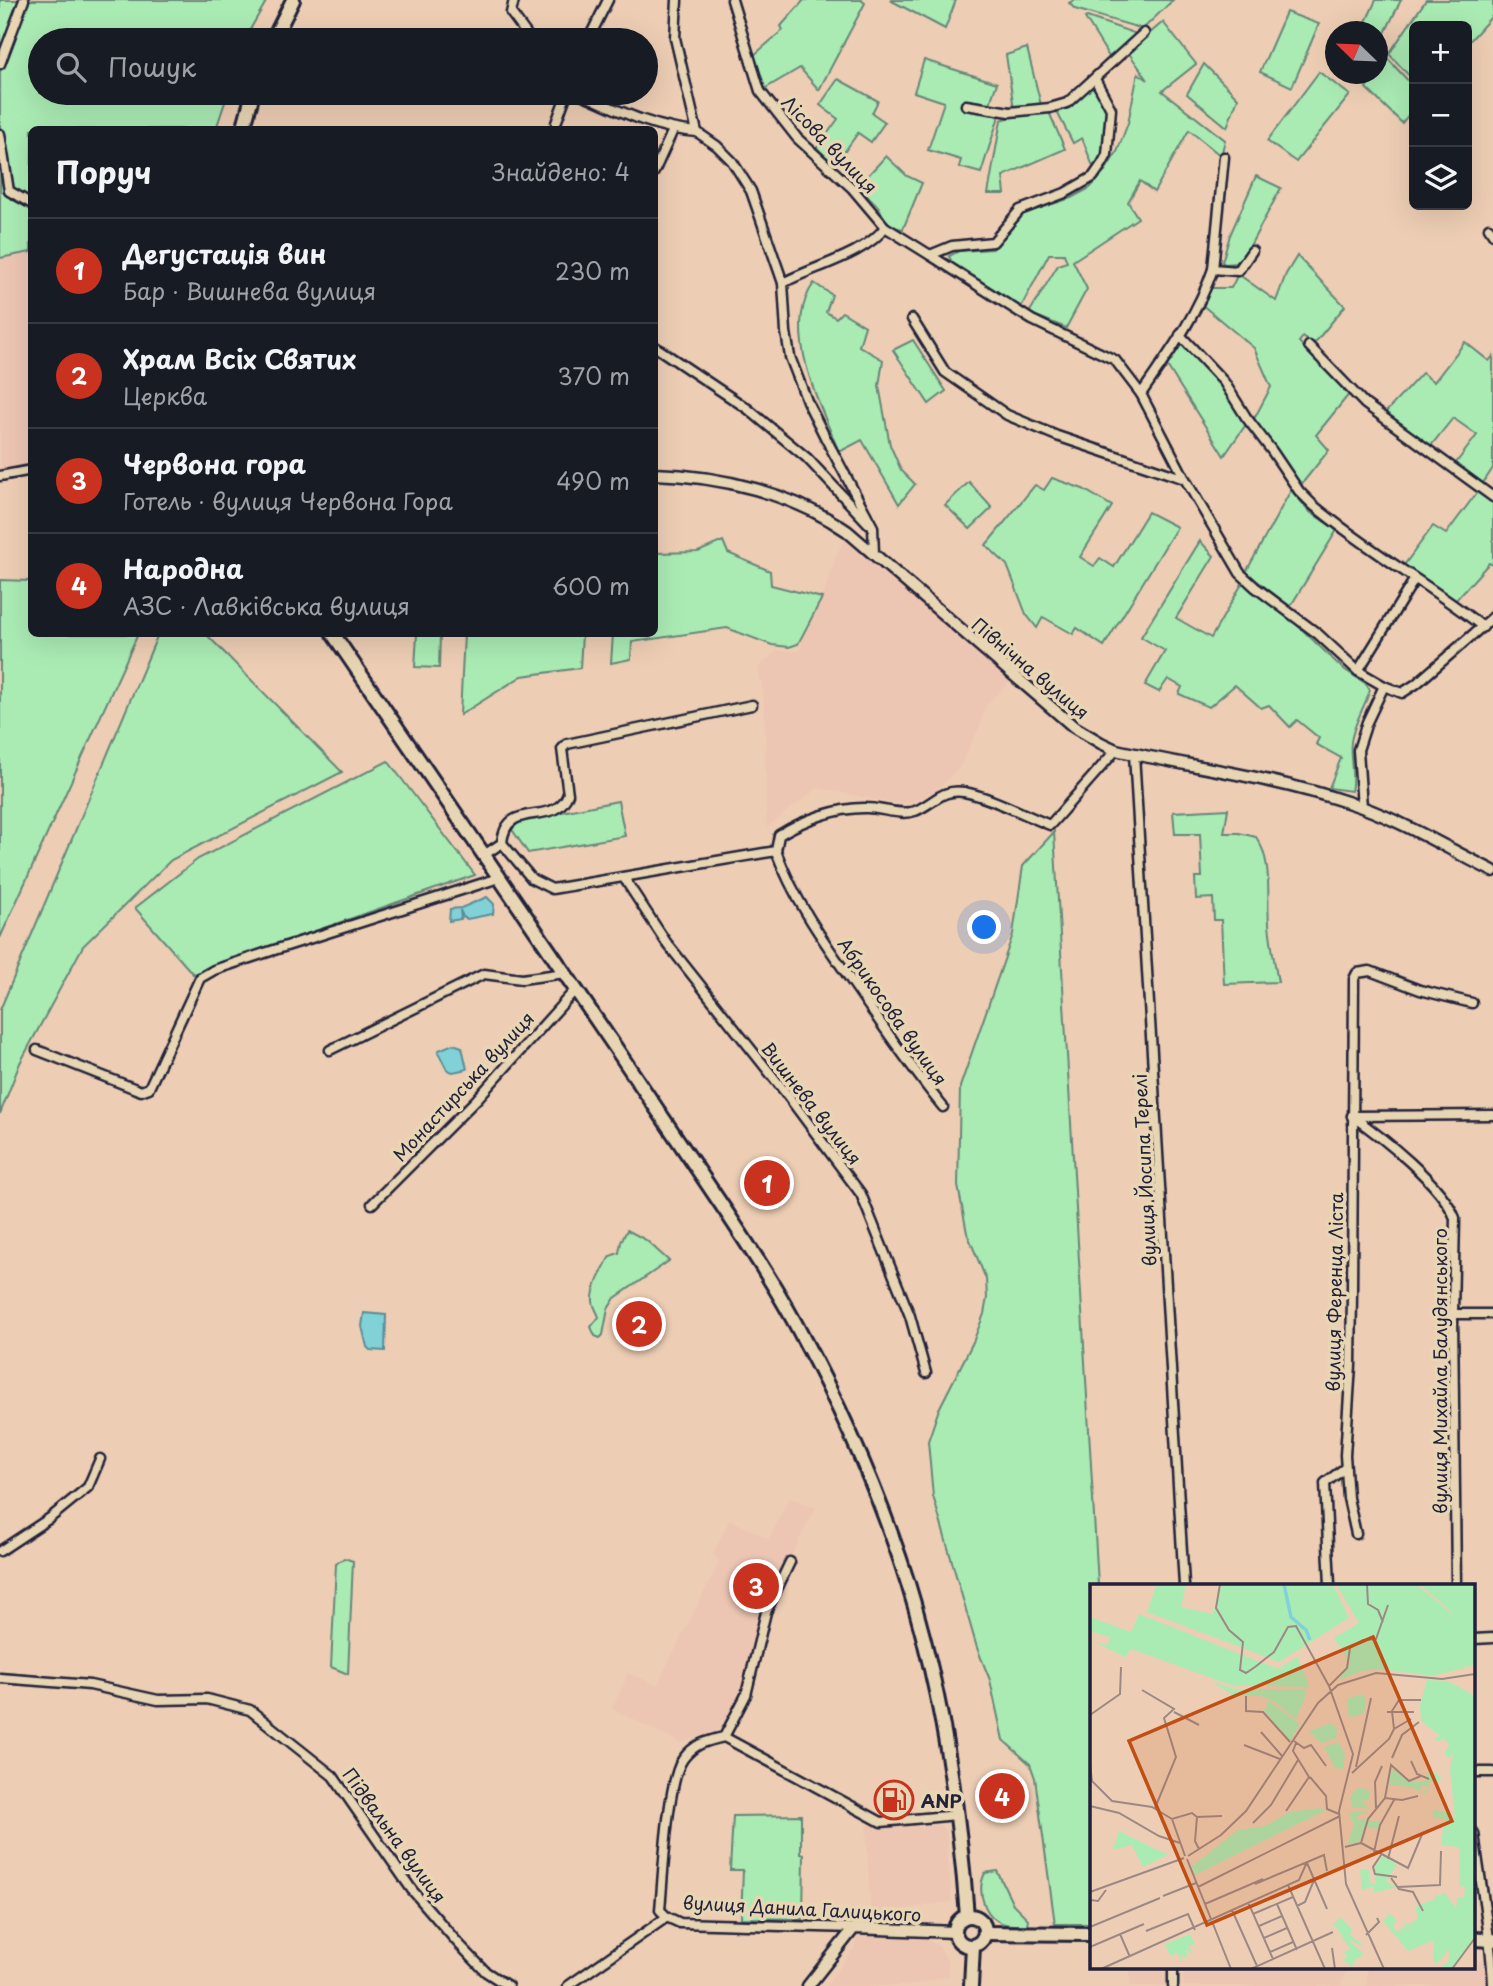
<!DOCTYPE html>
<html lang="uk">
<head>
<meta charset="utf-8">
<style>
  body { margin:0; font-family:"Playpen Sans",sans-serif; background:#242831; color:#f1f3f6 }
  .controls { position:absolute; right:21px; top:21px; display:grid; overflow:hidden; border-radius:10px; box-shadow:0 7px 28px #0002 }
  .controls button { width:63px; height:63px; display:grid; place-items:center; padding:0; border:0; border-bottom:2px solid #363941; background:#171b24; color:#f1f3f6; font:35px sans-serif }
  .compass { position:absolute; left:1325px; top:21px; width:63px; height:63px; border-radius:50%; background:#171b24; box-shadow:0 7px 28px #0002; rotate:293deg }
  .you { position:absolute; left:985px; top:928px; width:24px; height:24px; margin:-18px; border:5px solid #fff; border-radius:50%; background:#1a73e8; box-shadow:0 0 0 10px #1a73e833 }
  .badge { display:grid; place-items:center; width:46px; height:46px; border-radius:50%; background:#c8321e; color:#fff; font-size:23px; font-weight:700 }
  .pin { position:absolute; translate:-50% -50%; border:4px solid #fff; box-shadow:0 2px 7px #0006 }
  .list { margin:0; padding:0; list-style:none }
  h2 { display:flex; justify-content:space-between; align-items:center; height:91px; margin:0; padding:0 28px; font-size:30px }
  h2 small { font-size:23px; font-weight:400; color:#9ea1a6 }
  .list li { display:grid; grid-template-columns:46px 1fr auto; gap:21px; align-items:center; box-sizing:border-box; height:105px; padding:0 28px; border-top:2px solid #363941 }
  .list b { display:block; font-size:26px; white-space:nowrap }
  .list p { margin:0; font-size:23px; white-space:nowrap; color:#9ea1a6 }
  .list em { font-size:23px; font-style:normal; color:#9ea1a6 }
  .icon { flex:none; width:38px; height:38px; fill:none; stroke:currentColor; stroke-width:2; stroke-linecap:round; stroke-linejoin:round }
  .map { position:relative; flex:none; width:1493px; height:1986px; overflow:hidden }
  .search { position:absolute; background:#171b24; box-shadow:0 7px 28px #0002; left:28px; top:28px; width:630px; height:77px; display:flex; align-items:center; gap:18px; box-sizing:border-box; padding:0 24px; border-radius:38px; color:#9ea1a6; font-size:26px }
  .panel { position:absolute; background:#171b24; box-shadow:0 7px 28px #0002; left:28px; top:126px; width:630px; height:511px; border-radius:10px }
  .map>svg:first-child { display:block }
  .built { fill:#edc6b3 }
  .green { fill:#aaebb4; stroke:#668678; stroke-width:2 }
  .water { fill:#80d2d7; stroke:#5a8c99; stroke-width:2 }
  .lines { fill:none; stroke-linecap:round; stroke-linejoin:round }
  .minor-casing { stroke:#22223b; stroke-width:13 }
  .tertiary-casing { stroke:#22223b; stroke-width:15 }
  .primary-casing { stroke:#22223b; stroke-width:18 }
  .trunk-casing { stroke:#22223b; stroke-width:18 }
  .minor { stroke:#e8d5b3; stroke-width:8 }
  .tertiary { stroke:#e8d5b3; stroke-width:10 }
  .primary { stroke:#e8d5b3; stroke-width:12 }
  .trunk { stroke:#e8d5b3; stroke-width:12 }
  .labels { text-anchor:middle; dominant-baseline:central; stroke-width:7; stroke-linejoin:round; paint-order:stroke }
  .street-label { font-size:18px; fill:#22223b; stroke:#e8d5b3 }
  .poi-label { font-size:18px; font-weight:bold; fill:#22223b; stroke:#e8d5b3; text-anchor:start }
  .inset-river { fill:none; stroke:#80d2d7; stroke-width:3.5 }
  .inset-road { fill:none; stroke:#9c8984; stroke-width:2 }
  .view { fill:#c04e15; fill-opacity:0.15; stroke:#c04e15; stroke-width:3.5 }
  .inset-edge { fill:none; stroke:#22223b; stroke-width:3.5 }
</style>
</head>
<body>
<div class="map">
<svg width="1493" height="1986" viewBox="0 0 1493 1986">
  <rect width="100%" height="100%" fill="#edceb4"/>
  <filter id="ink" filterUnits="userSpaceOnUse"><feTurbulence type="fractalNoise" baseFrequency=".0143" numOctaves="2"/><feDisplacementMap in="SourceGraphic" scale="14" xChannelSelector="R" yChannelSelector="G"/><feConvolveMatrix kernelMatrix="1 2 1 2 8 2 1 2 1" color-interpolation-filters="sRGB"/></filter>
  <g filter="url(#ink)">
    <!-- built -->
    <g class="built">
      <path d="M31,252V470L0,476V258Z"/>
      <path d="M845,537L1012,680L987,704L981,723L960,767L935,792L911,804L891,803L818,788L766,828L765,729L763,693L758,667L777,650L799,651L804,634L824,593L834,560Z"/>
      <path d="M789,1497L816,1508L756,1624L752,1658L743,1694L727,1724L715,1732L679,1743L612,1709L628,1673L657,1685L719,1562L713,1553L730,1519L769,1539Z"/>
      <path d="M896,1822L897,1828L938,1825L946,1830L952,1902L870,1914L866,1825Z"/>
      <path d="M857,1935L925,1938L939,1947L948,1961L949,1976L910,1986H826L854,1948Z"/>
      <path d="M1474,1961H1488V1986H1366L1367,1967H1474Z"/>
      <rect x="1130" y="1967" width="36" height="19"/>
      <path d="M1183,1967H1348L1341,1986H1183Z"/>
    </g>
    <!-- green -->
    <g class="green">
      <path d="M0,0H267L244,40H40V93H228L216,129L32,130L31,252L0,258Z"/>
      <path d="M804,0H861L865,3L819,90L800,68L764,89L753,56L783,30L781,26Z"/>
      <path d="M890,0H956L945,29Z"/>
      <path d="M1074,0H1173L1143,29L1075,9L1069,3Z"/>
      <path d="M1376,0H1401L1382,39L1378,36V32L1371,31L1364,26Z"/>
      <path d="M1426,0H1493V15L1467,44V26H1414V81L1389,54Z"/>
      <path d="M1286,12L1319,24L1292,87L1260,72Z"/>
      <path d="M1087,17L1137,34L1138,35L1111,60L1085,18Z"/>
      <path d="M1163,22L1196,64L1162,91L1225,140L1221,156L1189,130L1154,192L1140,181L1128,202L1138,218L1073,261L1087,289L1066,328L1029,313L1058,265L1067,262L1064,254H1049L1020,309L953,265L949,256L959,251L993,249L1018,215L1071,198L1090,188L1103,174L1117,152L1128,123L1138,73L1148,80L1128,52Z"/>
      <path d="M1027,48L1041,105L1014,109L1006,55Z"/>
      <path d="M1386,57L1414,87V108L1402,123L1366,88Z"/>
      <path d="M924,60L997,83L989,106L964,101L962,107L999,116L981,173L959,167L961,160L928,150L944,102L914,92Z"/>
      <path d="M1204,64L1238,98L1227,127L1187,94Z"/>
      <path d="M1319,72L1350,95L1296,162L1267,141Z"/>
      <path d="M838,79L878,101L872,113L885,122L871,142L858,133L835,165L817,148L838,119L820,105Z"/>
      <path d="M1094,83C1098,91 1105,100 1107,109C1111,123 1105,160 1094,169L1082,138L1073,143L1056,110Z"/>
      <path d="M1049,112L1065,149L1003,176L1005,194H988L1001,120L1019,115Z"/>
      <path d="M886,156L907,176L922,183L903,229L889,226L878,206L858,186Z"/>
      <path d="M1256,176L1281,188L1245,255L1236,263L1225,264L1222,262L1230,235Z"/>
      <path d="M1297,256L1345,306L1313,345L1303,337L1299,342L1350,393L1316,435L1329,450L1300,486L1253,421L1271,387L1254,348L1201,304L1208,288H1231L1238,274L1276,301L1286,274Z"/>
      <path d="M814,283L832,295L826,312L836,318L842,312L865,326L859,346L883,360L879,386L890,445L901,470L915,484L899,504L862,440L839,452C821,406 780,330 814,283Z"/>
      <path d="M913,340L946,391L929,404L893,350Z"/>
      <path d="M1465,342L1489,361L1493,356V468L1483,483L1456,463L1477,435L1453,418L1429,448L1384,414L1422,373L1434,382Z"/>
      <path d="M1179,343C1196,345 1235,407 1247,423L1224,456L1166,364Z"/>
      <path d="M1052,478L1083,489L1112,506L1080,557L1094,566L1100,558L1114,567L1148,512L1177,527L1104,646L1077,628L1073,634L1043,617L1037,628L1026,614L1007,565L986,545L1035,485L1044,490Z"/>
      <path d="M969,482L992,508L970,529L945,505Z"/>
      <path d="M1291,490L1310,512L1337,530L1290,607L1246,572Z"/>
      <path d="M1478,491L1493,501V565L1489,563L1455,601L1402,568L1433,526L1446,534Z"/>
      <path d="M723,541L728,553L770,571L771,585L822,598L798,644L789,647L772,645L727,628L632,642L631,659L611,663L613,634H654L655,553L698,552Z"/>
      <path d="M1200,541L1214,556L1176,618L1211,638L1243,582L1288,616L1342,668L1365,683L1370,690C1365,706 1353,725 1351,742C1349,758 1355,776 1351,791L1329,788L1341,758L1316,744L1319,738L1297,720L1290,727L1269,705L1261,708L1235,685L1209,707L1179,694L1182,687L1168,679L1159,692L1145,685L1165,651L1141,637Z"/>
      <path d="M0,580L31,581L32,634H138L0,938Z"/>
      <path d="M158,634H206L342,772L171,860L83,946L20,1063L0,1114V1010Z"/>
      <path d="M417,634H440L439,668L415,667Z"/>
      <path d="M464,634H582L580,668L522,676L460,715Z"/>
      <path d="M388,761L475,875L193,974L135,908L198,859Z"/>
      <path d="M618,801L625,836L528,853L511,828L516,821Z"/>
      <path d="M1228,809L1224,833H1239L1256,837C1275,864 1265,903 1270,933C1272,949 1275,966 1278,982L1224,984L1221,920H1214L1213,898L1196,899L1195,877H1202L1200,834H1175L1173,812Z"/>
      <path d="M1054,832L1098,1585H1092V1924H1055L1035,1778L1030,1764L1003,1740L990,1680L977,1648L933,1496L928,1441L939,1409L973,1342L984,1314L987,1298L986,1279L967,1233L958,1186L960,1087L1013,934L1023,866Z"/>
      <path d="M627,1230L646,1240L669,1261L615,1298L608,1309L603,1335L600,1338L595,1336L591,1327L599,1317C597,1311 593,1306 593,1301C592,1287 604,1268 610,1256L619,1253L621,1242Z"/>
      <path d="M344,1558L353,1561L348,1674L331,1667L336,1564Z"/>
      <path d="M801,1815V1853L804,1854L803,1919L741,1918L743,1870H730L733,1816Z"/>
      <path d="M997,1871L1013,1904L1028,1919L1027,1925C1020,1925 1011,1926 1005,1924C984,1918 976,1891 985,1873Z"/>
    </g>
    <!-- water -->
    <g class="water">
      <path d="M487,897L494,904L493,914L467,919L463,917L460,910L461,919L449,921L450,909L461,908Z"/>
      <path d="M453,1044L462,1047L467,1069L453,1072L447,1070L438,1052L439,1050Z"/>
      <path d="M364,1313L386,1315L385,1351L370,1350L367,1347L362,1326Z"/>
    </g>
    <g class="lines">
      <defs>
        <g id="minor">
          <path d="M514,0L511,13L531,40"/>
          <path d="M677,0L675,38L697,132L717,146L732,161L751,191L783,283L786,332L790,357L807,401L825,437L873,527L874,554"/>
          <path d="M732,0L760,91L797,138L852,188L885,227"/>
          <path d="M588,40L608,0"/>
          <path d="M0,64L24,0"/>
          <path d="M1095,79L1111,109L1107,155L1102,164L1093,177L1065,193L1020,210L993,242L952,246L930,255L1032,320L1115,360L1141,394"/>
          <path d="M579,93C617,110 655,129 697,132"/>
          <path d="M966,105L1010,112L1050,108L1067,103L1144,33"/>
          <path d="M556,123L567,93"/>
          <path d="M0,134L9,191L32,204"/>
          <path d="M1224,157L1213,269C1198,314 1168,355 1141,394L1185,479L1240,573L1255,587L1318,634L1358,671L1384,686L1367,722L1358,750L1362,807"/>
          <path d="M654,172L673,130"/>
          <path d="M1489,228L1493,234"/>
          <path d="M1213,269L1238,271L1252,251"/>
          <path d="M783,283C812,267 867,254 885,227L930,255"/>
          <path d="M912,319L945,372L1007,415L1057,436L1185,479"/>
          <path d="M1180,335L1224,382L1246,417L1272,451L1299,491L1313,505C1367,550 1428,584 1483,627"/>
          <path d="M654,346L748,409L807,458L868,523"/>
          <path d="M1309,346L1365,404L1493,497"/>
          <path d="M0,476L32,470"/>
          <path d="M1358,671L1414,580"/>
          <path d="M1384,686L1402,693L1416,684L1493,617"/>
          <path d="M1134,754L1184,1585"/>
          <path d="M502,843L532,879L552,889L776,851C793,897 820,936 848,976C879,1021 909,1065 943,1107"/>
          <path d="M776,851L779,835C803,820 838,807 867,808C881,808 901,816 915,811C933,804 942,788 964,792C991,797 1024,815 1050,825L1116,750"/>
          <path d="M484,855L502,843C506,797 555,829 568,794L562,749L567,744L752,705"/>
          <path d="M624,878L666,942L785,1092L861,1194L910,1316L926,1373"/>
          <path d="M37,1050L141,1091L149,1088L200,978L214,970L271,951L499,878"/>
          <path d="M330,1050L484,974L522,979L565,973"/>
          <path d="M1352,1116C1382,1137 1442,1184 1455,1218L1453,1314L1456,1585"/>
          <path d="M1352,1116L1493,1115"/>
          <path d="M372,1204L476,1100L576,989"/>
          <path d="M1453,1314H1493"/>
          <path d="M1356,1534L1348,1498L1345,1455L1351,1365L1352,1293L1354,979L1357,973L1370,971L1420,990L1472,1003"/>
          <path d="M0,1551L50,1518L88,1487L100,1459"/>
          <path d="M1330,1585L1325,1483L1345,1468"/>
          <path d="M1474,1639L1493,1638"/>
          <path d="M0,1678L90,1685L158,1700L207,1699L250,1710L333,1776L412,1890L457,1942L486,1972L508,1986"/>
          <path d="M724,1737L881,1822L957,1815"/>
          <path d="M1474,1772H1493"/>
          <path d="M1474,1833C1480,1883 1491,1933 1493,1984"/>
          <path d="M667,1917L680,1923L854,1928"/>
          <path d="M568,1986L667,1917L660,1910C663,1879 667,1781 683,1759C694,1744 706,1741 724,1737L746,1695L766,1612L790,1562"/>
          <path d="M1173,1986V1967"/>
        </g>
        <g id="tertiary">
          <path d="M654,474C721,476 792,493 847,531L1074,727L1101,743L1116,750C1193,767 1272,777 1347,802C1398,818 1446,848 1493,871"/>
          <path d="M808,1986L854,1928L955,1932"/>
        </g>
        <g id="primary">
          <path d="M985,1933L1092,1934"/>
          <path d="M1474,1939L1493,1940"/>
        </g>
        <g id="trunk">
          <path d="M273,40L293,0"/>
          <path d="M243,130L253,93"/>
          <path d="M333,634C425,771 519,907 613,1044C651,1100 689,1156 727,1213C754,1254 781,1295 803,1338C841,1408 874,1483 900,1559C939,1674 958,1795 967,1916"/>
          <circle cx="970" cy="1931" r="15"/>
          <path d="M971,1986L973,1946"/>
        </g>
      </defs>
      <!-- minor casing -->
      <use href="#minor" class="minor-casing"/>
      <!-- tertiary casing -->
      <use href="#tertiary" class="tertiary-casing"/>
      <!-- primary casing -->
      <use href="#primary" class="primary-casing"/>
      <!-- trunk casing -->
      <use href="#trunk" class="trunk-casing"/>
      <!-- minor -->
      <use href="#minor" class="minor"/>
      <!-- tertiary -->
      <use href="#tertiary" class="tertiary"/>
      <!-- primary -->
      <use href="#primary" class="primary"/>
      <!-- trunk -->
      <use href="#trunk" class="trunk"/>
    </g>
  </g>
  <!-- icons -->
  <defs>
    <symbol id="fuel-ring" viewBox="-11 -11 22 22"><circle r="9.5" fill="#e8d5b3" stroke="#c8321e" stroke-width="1.5"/><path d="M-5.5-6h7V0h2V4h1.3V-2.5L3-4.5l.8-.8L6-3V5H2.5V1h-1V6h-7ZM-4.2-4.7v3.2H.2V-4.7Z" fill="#c8321e"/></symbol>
  </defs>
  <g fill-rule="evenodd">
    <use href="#fuel-ring" x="872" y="1778" width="44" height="44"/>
  </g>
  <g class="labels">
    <!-- street labels -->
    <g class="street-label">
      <text transform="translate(830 144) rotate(46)">Лісова вулиця</text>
      <text transform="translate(1031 668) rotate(40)">Північна вулиця</text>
      <text transform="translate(893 1011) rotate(55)">Абрикосова вулиця</text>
      <text transform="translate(463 1086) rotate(-47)">Монастирська вулиця</text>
      <text transform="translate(812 1103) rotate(52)">Вишнева вулиця</text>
      <text transform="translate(1144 1170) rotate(-93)">вулиця Йосипа Терелі</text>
      <text transform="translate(1334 1292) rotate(-89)">вулиця Ференца Ліста</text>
      <text transform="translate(1439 1371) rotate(-90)">вулиця Михайла Балудянського</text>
      <text transform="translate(395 1835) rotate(54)">Підвальна вулиця</text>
      <text transform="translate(802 1908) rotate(3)">вулиця Данила Галицького</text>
    </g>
    <!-- poi labels -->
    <g class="poi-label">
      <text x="921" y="1800">ANP</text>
    </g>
  </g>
  <!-- overview -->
  <g transform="translate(1090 1584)">
    <rect width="385" height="385" fill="#edceb4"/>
    <path d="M67,0H96L91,23L123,30L130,0H243L259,34L189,78L57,28ZM246,0H326L360,28L357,40L361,27L329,0H385V81L342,92L292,85L271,87L249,96L260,79L244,54L269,39ZM49,30L188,85L208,73L219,103L141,101L41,65L35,73L4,58L17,61L21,54L0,47V33L41,48ZM337,96L358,97L385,112V353L361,385L351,384L359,376V365L347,380L343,377L344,356L318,367L293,337L300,329L307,337L303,341L307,348L315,343L313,338L318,341L327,335L326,322L345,315V307L347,312L355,309L366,324L368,314H374L375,303L369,302V263L351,261L354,239L362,238L342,232L344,226L361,229L365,235L360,185L363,169L359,174L354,169L360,160L352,154L350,158L344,155L350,152L331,137L330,121ZM120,97L144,105H216V111L206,135L186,119L171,112L143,111ZM272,110L276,115L274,129L259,134L257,115ZM179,117L210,140L200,157L174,127ZM241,139L247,145L246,154L231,159L219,147ZM248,158L255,170L253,185L245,184L234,163ZM301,184L320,198L335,197L339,185L352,194L347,199L341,196L336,210L332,211L338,204L333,201L328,211L329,206L320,203L299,201V196L308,197L299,195ZM268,203L280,207L279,216L271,217L280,225L262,223L260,213ZM230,224L236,226L105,291L101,283L148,246L175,242L200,228ZM265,227L280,229L269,230L268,235L291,238L288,245L275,243L270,258L257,261L264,241L259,230ZM29,247L67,266L79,270L53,283L42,261L23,266ZM292,272L307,280L296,298L307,303L283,309L284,302L272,306L270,285H279V298L286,300L283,285ZM250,333L262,345L260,351L275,363L257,355L274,370L262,379L263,384L252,375L258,374L254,368L260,365L246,343L250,341L242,343ZM100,350L105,360L97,363L100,364L102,370L96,365L98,375L92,371L91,378L88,369L80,372L75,360Z" fill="#aaebb4"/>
    <path class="inset-river" d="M194,0L201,33L216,46L220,56"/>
    <path class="inset-road" d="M130,0L126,24L139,46L153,58L150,86L156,89L165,83L184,68L198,43L206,42L239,102L263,170L249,227L256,300L294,385M277,0L278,20L288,26L293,38M239,102L257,84L260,64L273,56L286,55L298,21M52,106L84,125L74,134L86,173L65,224M156,112V127L173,128L200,158M84,128L109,141M297,128H324M0,131L30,110L31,83M304,145L302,127L309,116H331M171,148L192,172M204,157L214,164L221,161L236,182M154,161L190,175M302,174L312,151L329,138M321,177L327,190L339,195M0,179L2,197L22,217L62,223L82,235L102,229L107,233L132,232M266,183L281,114M262,189L299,155L304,145L321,135M220,193L236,212L237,225L249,230M295,214L301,181L319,197L331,192M0,222L29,229L69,252L90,259M286,224L285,198L292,182M196,227L219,193L203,167L206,159M107,233L105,257L109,265M82,235L95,272M163,239L181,221L208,176M271,259L318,284L333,248M255,263L271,259L278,235L295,214L312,216L328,212M284,268L290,241L304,216M291,271L283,283L285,290L307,293M98,272L131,251L156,227L228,119L248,101L286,89L352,95L385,90M97,275L141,385M298,275L309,232M217,279L237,325M301,294L309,305L323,308L333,327M165,300L234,271L237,287M198,301L235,385M108,303L250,232M308,303L350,301L351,267M0,308L94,274M73,312L106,299M0,316L8,317L16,306M158,318L183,375M115,320L173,295M187,320L207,366M207,322L215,318L224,296M142,326L167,382M163,330L203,313M169,342L192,332M0,343L70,314M56,347L98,330L105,346M30,350L40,373M276,351L289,338L287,334M174,354L197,344M0,363L54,340M242,364L245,385M180,368L203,358M11,385L209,296L217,278M161,385L243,348M362,385L385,354"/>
    <path class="view" d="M283,53L362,237L117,341L39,157Z"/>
    <rect width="385" height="385" class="inset-edge"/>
  </g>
</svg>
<div class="controls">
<button>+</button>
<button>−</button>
<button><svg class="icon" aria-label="layers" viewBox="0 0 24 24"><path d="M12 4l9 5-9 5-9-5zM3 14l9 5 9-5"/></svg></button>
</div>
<svg class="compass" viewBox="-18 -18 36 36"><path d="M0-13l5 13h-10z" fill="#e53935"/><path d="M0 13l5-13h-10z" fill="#9ea1a6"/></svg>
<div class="you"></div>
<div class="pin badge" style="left:767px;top:1183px">1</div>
<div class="pin badge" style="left:639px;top:1324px">2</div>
<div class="pin badge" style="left:756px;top:1586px">3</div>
<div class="pin badge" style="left:1002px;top:1796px">4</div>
<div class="search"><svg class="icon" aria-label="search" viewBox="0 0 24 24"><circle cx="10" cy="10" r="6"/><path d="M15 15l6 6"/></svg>Пошук</div>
<section class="panel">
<h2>Поруч<small>Знайдено: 4</small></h2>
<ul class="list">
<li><span class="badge">1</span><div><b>Дегустація вин</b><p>Бар · Вишнева вулиця</p></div><em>230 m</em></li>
<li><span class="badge">2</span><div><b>Храм Всіх Святих</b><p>Церква</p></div><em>370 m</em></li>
<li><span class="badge">3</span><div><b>Червона гора</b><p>Готель · вулиця Червона Гора</p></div><em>490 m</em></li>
<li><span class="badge">4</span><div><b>Народна</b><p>АЗС · Лавківська вулиця</p></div><em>600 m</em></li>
</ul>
</section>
</div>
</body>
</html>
